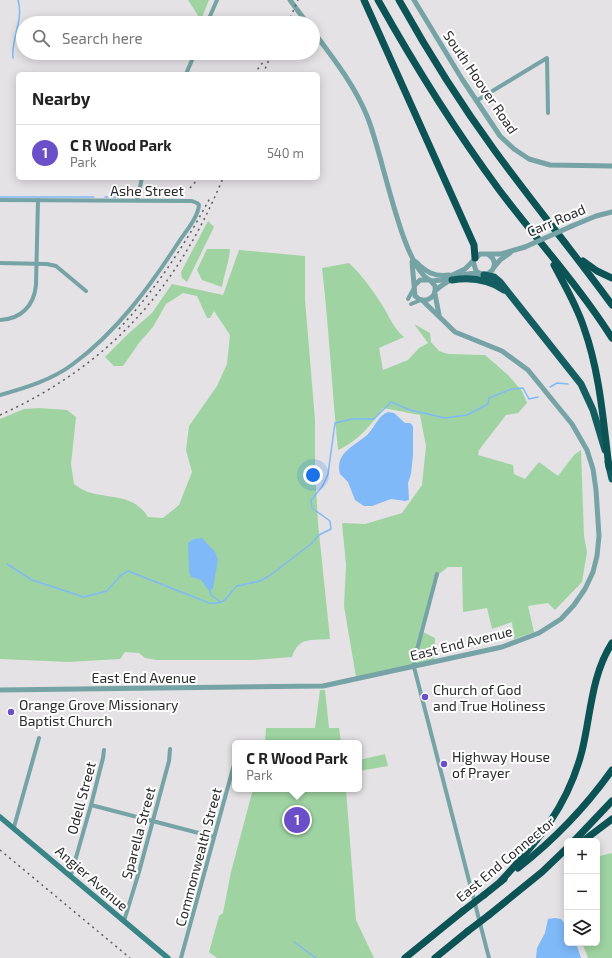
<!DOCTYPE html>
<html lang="en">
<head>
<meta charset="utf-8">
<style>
  body { margin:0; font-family:"Exo 2",sans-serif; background:#f2f2f2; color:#222 }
  .controls { position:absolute; right:12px; bottom:12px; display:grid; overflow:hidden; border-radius:6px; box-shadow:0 2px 10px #0003 }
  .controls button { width:36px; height:36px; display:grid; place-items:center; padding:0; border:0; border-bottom:1px solid #e0e0e0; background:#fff; color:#222; font:20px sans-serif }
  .you { position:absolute; left:313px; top:475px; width:14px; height:14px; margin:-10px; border:3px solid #fff; border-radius:50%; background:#1a73e8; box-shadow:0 0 0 6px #1a73e833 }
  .badge { display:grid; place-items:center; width:26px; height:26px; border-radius:50%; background:#6a4fc8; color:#fff; font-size:13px; font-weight:700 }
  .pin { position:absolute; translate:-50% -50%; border:2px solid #fff; box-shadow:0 1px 4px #0006 }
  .popup { position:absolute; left:232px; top:740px; width:130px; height:52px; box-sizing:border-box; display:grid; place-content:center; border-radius:6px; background:#fff; filter:drop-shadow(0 1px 3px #0005); font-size:13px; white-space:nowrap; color:#767676 }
  .popup b { font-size:15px; color:#222 }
  .popup::after { content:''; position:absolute; left:50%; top:100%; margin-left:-8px; border:8px solid transparent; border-top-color:#fff }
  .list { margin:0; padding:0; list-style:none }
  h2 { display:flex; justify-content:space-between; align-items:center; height:52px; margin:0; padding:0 16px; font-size:17px }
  h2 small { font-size:13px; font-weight:400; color:#767676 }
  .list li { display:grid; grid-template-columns:26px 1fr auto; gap:12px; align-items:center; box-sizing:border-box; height:56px; padding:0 16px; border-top:1px solid #e0e0e0 }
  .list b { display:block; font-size:15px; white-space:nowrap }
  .list p { margin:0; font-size:13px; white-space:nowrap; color:#767676 }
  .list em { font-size:13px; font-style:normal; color:#767676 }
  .icon { flex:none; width:22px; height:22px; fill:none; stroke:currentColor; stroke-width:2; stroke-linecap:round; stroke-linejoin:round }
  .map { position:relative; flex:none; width:612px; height:958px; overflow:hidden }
  .search { position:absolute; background:#fff; box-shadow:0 2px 10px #0003; left:16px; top:16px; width:304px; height:44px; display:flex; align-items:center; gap:10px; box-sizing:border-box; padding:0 14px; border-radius:22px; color:#767676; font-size:15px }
  .panel { position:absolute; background:#fff; box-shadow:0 2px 10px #0003; left:16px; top:72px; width:304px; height:108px; border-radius:6px }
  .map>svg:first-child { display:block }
  .green { fill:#9fd4a2 }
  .water { fill:#7fb9f7 }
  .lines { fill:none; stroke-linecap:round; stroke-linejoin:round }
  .stream { stroke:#7fb9f7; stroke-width:1.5 }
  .minor { stroke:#76a3a5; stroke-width:4 }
  .tertiary { stroke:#76a3a5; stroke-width:5 }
  .secondary { stroke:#398487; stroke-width:5.5 }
  .trunk { stroke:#145e62; stroke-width:7 }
  .motorway { stroke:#0c5356; stroke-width:7 }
  .rail { stroke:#5b5a5b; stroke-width:1.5; stroke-dasharray:2 4; stroke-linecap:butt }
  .tertiary-bridge { stroke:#76a3a5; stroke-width:5 }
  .motorway-bridge { stroke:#0c5356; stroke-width:7 }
  .poi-dot { fill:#6a4fc8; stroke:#fff; stroke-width:1.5 }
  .labels { text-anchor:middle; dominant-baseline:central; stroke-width:4; stroke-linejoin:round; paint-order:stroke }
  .street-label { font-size:14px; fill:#2b2b2c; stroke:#fff }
  .poi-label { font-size:14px; fill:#2b2b2c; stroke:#fff; text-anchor:start }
</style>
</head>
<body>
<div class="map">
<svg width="612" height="958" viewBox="0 0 612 958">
  <rect width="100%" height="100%" fill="#e4e2e4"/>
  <!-- green -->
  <g class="green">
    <path d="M188,0H209L201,20Z"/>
    <path d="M208,221L214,227L187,282L182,278L181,272Z"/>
    <path d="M207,249H230C229,263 224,274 222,287L202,280L197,270Z"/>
    <path d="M239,250L305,256V300L315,420V470L318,523L330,639C311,641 299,636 292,657L253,660H157L145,658L139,653L125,652L120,659L68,662L0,659V419L24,409L39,408L67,410L76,417L71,464L74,484C78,487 83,490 88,492C111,499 134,494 148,517L163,518L179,505L192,472L186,450L189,426L217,386L227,364L230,335L214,311L210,318H207L197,296L183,293L166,304L153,327L139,343L123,366H114L105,357L128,334L152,313L172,284L223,295Z"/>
    <path d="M349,263C363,276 374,292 384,308C391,320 393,327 404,337L379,348L383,370L408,360L419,348L428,343L414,324L430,333L431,342L439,351L448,354L485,355L508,375L522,391L527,403L518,413L506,415L479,450L478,455L513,465L514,474L525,479L539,462L558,476L574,455L581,450L584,536L587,552L582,582L555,610L548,603L528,606L534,632L514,639L512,622L492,629L487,608L463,612L462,567H448L434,578L421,631L435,638L434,660L356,677L344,606L346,565L342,523L365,524L402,513L422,485L426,446L420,415L383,408C372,424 357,442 338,450C332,389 329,329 322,268Z"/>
    <path d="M320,690H325L329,728H339L341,743H265L266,728H315Z"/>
    <path d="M385,754L388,766L359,771V760Z"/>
    <path d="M253,789H346L356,920L374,958H217L209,952L219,916L223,913L231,872Z"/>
    <path d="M612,853V958H588L582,943H597V859L600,856Z"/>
  </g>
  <!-- water -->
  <g class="water">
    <path d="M388,412L394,413L405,423H410L413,426V455L411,474L408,483L409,500L405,501L391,499L372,506H364L355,500L348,482L340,474C334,451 358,445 369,433C375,426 379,415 388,412Z"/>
    <path d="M202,538L215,552L218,560L213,588L209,591L201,580L191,577L189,571L188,543L194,539Z"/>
    <path d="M555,918L561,919L567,926V943H576L581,958H536L537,948L545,933L548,919Z"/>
  </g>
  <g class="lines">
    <!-- stream -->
    <g class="stream">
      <path d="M13,58C11,38 24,20 18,0"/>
      <path d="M0,197H94"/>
      <path d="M105,197H121"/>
      <path d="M550,387L557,383L568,384"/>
      <path d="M7,564L32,580L84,597L107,591L120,576L128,571L209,603C227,605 226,596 237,586L260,581L269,576L311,544L319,535L331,529L330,521L312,508L311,500L322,487L328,474L335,423L352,419H374L391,402L410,410L445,418L467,415L488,404L489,398L512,389L523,388L529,399L538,397"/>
      <path d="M209,589L211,595L221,602"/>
      <path d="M294,942L316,958"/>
    </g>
    <!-- minor -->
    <g class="minor">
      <path d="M207,23L217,0"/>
      <path d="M186,74L195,53"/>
      <path d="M476,101L547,58L548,113"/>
      <path d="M0,200L192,201L197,203L199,205C198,217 187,230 180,240C151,285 117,332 73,364C52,380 25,388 0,395"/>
      <path d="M137,200L142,178"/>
      <path d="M0,263L47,264L56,266L86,291"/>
      <path d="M408,299L414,288"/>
      <path d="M411,304L421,300"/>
      <path d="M0,320C21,319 34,306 36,285L38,200"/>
      <path d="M437,574L414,661V667L489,958"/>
      <path d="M91,805L214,837"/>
      <path d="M14,827L39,738"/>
      <path d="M71,875L91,805L103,758L104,750"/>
      <path d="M124,921L139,872L169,761L170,749"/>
      <path d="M181,958L235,761"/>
    </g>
    <!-- tertiary -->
    <g class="tertiary">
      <path d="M290,0L307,23"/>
      <path d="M414,0L462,79L500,136L514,149L529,159L550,165L612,166"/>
      <path d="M313,31C333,58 354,84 367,116C382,151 401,262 428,279"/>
      <path d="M572,226L596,216L612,212"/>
      <path d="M473,261L476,271C489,281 502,264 489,255"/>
      <path d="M412,262L415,296C424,305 437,298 435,286L430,280H420L415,285"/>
      <path d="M416,262C426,272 434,277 449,275"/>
      <path d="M494,267L500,260L510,253"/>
      <path d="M431,281L442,280L465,269L480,254H501L525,247"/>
      <path d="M435,291C446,281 464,271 479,274"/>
      <path d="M435,294L439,315"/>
      <path d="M0,690L323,686L502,647L539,633L561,619L574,605L585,589L593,572L597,556L599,536L596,490L593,469L587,450L572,424L528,370L502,351L455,332L423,301"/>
    </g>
    <!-- secondary -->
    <path class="secondary" d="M0,817L168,958"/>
    <!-- trunk -->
    <g class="trunk">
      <path d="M484,275L494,277L500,282L581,384L593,410L605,450"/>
      <path d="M452,280C471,277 488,279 504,290"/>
      <path d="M608,462L612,479"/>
    </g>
    <!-- motorway -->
    <g class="motorway">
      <path d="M364,0L474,245L475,258"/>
      <path d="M378,0C415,66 455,130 500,191C537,240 579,286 612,338"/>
      <path d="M399,0C428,52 460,103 495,151C533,203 574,253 612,305"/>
      <path d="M583,261L597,271L612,278"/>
      <path d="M554,265C565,286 577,306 584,328C600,373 603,420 609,467"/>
      <path d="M574,841L612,801"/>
      <path d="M583,841L612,819"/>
      <path d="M518,868C555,839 585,808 612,770"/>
      <path d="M501,881C538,841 568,806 582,751C591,714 591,676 612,643"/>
      <path d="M484,895L504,879"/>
      <path d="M489,915L542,872L567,848"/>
      <path d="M405,958L463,911"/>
      <path d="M435,958L468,931"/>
    </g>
    <!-- rail -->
    <g class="rail">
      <path d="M288,23L298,0"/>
      <path d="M254,74L270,53"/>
      <path d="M263,74L270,57"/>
      <path d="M190,188L199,178"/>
      <path d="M119,329C155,290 185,245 210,198"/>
      <path d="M0,415C110,365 177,289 223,178"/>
      <path d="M0,850L130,958"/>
    </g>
    <!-- tertiary-bridge -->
    <path class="tertiary-bridge" d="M525,247L572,226"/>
    <!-- motorway-bridge -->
    <g class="motorway-bridge">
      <path d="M463,911L484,895"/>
      <path d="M468,931L489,915"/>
    </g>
  </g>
  <!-- markers -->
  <g class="poi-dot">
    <circle cx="425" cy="697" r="4"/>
    <circle cx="11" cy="712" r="4"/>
    <circle cx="444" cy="764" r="4"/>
  </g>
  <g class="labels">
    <!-- street labels -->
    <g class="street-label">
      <text transform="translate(481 82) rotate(56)">South Hoover Road</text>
      <text x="147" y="190">Ashe Street</text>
      <text transform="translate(556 220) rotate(-23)">Carr Road</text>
      <text transform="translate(461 643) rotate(-14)">East End Avenue</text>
      <text x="144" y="677">East End Avenue</text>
      <text transform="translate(81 798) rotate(-75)">Odell Street</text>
      <text transform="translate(138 833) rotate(-75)">Sparella Street</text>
      <text transform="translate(198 857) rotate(-75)">Commonwealth Street</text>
      <text transform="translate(505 859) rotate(-40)">East End Connector</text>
      <text transform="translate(92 878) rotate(41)">Angier Avenue</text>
    </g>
    <!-- poi labels -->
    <g class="poi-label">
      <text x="433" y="689">Church of God<tspan x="433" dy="16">and True Holiness</tspan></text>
      <text x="19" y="704">Orange Grove Missionary<tspan x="19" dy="16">Baptist Church</tspan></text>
      <text x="452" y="756">Highway House<tspan x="452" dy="16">of Prayer</tspan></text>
    </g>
  </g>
</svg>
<div class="controls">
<button>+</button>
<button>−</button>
<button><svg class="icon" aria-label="layers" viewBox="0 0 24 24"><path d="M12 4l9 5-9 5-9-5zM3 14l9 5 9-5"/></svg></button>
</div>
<div class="you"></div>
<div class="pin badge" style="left:297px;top:820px">1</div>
<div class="popup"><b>C R Wood Park</b>Park</div>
<div class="search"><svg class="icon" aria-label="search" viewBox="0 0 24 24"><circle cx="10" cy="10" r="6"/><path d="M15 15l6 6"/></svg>Search here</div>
<section class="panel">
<h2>Nearby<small></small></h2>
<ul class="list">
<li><span class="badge">1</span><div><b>C R Wood Park</b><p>Park</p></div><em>540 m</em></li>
</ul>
</section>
</div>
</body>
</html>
